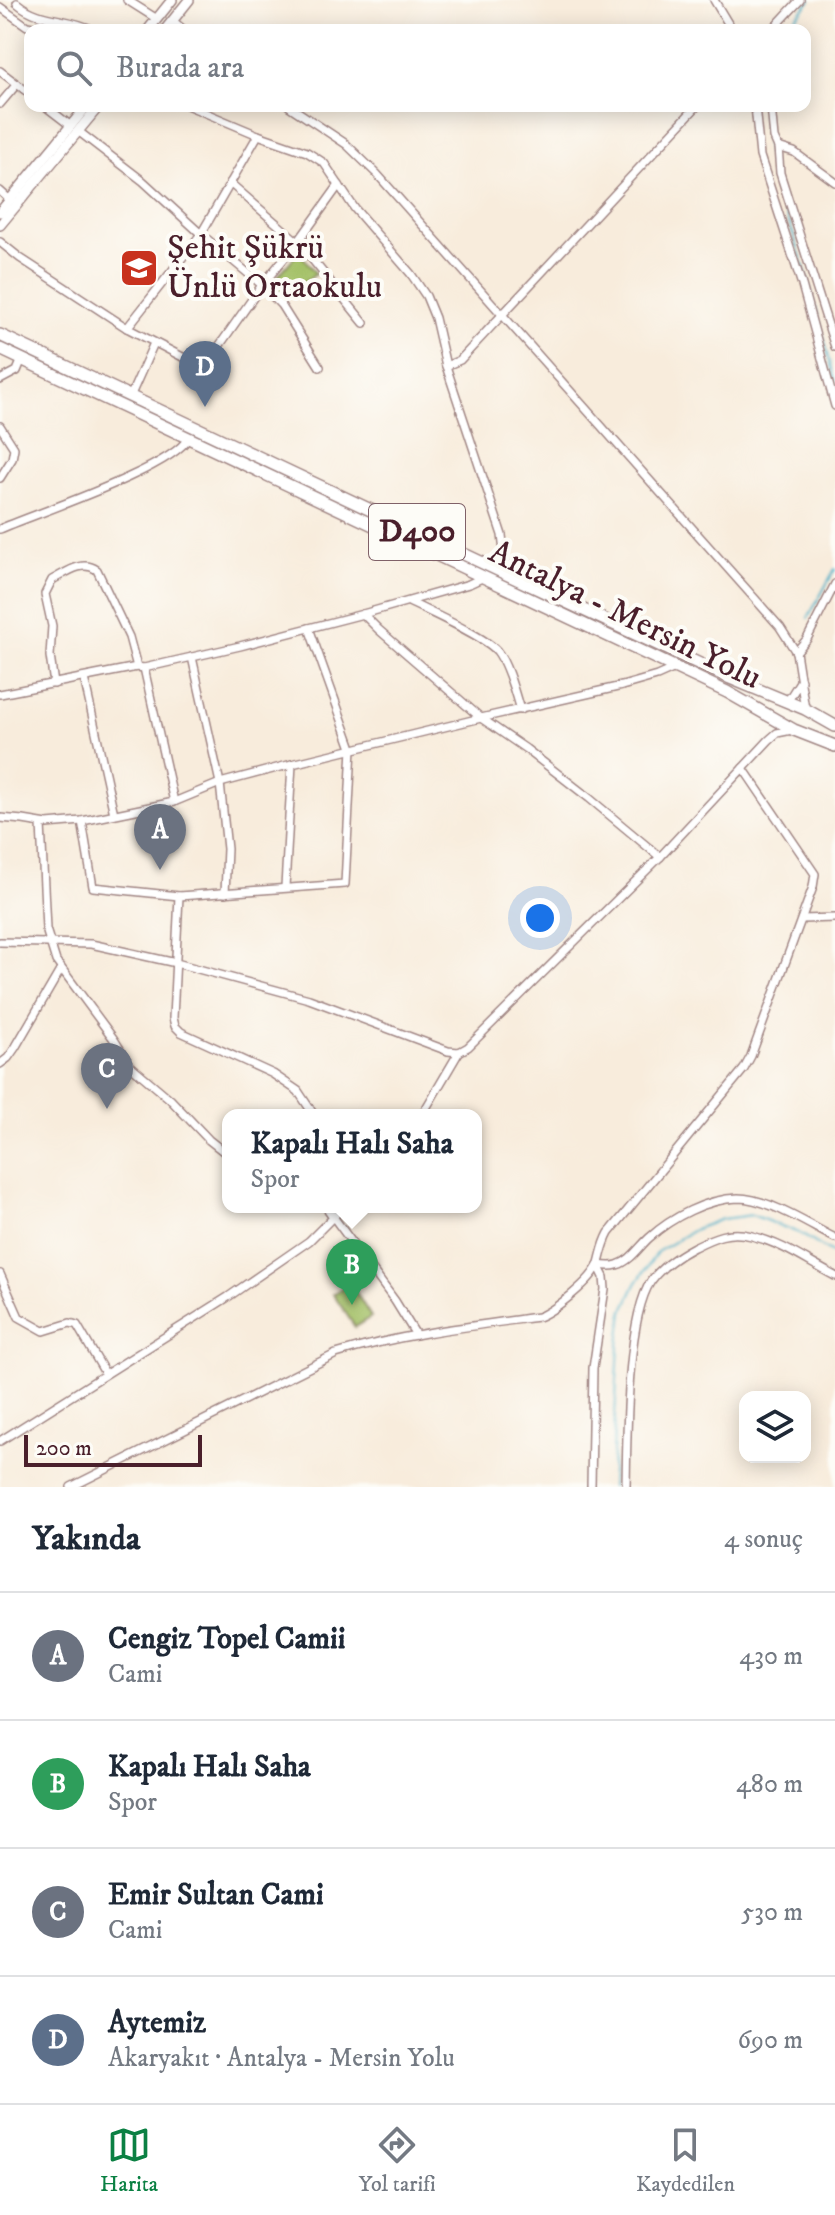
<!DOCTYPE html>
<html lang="tr">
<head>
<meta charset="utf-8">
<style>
  body { margin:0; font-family:"IM FELL DW Pica",serif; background:#f6f6f7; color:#1f2937 }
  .controls { position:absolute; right:24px; bottom:24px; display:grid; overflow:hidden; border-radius:16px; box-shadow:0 4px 20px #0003 }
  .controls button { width:72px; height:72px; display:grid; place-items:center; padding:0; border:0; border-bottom:2px solid #e0e1e3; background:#fff; color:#1f2937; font:40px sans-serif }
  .scale { position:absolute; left:24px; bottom:20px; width:178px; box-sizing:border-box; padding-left:8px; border:4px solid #4a1f2b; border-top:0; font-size:22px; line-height:28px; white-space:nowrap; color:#4a1f2b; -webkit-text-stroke:6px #fdfcf7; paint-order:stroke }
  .you { position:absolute; left:540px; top:918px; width:28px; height:28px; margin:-20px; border:6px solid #fff; border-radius:50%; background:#1a73e8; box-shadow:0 0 0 12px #1a73e833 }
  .badge { display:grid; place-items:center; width:52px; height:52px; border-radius:50%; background:#0b8043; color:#fff; font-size:26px; font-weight:700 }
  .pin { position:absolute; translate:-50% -66px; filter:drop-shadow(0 2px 4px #0008) }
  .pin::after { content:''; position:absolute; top:42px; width:28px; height:24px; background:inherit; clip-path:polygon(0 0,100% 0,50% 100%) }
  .popup { position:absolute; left:222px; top:1109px; width:260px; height:104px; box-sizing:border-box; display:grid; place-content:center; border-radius:16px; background:#fff; filter:drop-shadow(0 2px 6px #0005); font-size:26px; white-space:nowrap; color:#747a83 }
  .popup b { font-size:30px; color:#1f2937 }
  .popup::after { content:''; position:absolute; left:50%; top:100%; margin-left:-16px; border:16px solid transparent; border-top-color:#fff }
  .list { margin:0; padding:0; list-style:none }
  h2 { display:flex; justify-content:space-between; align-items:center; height:104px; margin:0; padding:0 32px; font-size:34px }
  h2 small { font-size:26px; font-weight:400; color:#747a83 }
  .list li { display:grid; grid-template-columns:52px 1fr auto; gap:24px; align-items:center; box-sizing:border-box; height:128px; padding:0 32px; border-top:2px solid #e0e1e3 }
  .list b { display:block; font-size:30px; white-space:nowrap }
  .list p { margin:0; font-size:26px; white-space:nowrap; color:#747a83 }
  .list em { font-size:26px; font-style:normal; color:#747a83 }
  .icon { flex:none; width:44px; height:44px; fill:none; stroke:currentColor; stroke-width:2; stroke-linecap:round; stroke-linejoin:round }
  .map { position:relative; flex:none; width:835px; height:1487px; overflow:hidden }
  .search { position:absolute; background:#fff; box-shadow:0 4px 20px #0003; left:24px; right:24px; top:24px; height:88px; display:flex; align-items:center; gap:20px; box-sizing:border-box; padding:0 28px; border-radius:16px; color:#747a83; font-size:30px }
  .sheet { height:616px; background:#fff }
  nav { display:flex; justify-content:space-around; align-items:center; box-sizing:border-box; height:112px; border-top:2px solid #e0e1e3; background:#fff; font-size:22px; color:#747a83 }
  nav a { display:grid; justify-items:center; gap:4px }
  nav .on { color:#0b8043 }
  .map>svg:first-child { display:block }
  .green { fill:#a4c168; stroke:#77704a; stroke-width:2 }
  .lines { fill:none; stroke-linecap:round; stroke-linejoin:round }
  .stream { stroke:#4bb1c9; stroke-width:2 }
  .minor-casing { stroke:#a18684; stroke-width:10 }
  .major-casing { stroke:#a18684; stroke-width:12 }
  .highway-casing { stroke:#a18684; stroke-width:14 }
  .minor { stroke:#fff; stroke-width:7 }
  .major { stroke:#fff; stroke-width:9 }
  .highway { stroke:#fff; stroke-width:11 }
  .labels { text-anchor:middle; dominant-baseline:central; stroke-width:8; stroke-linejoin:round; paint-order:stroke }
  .shield { fill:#fdfcf7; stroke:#806168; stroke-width:2 }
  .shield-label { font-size:32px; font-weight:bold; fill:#4a1f2b }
  .poi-label { font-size:34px; fill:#4a1f2b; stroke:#fdfcf7; text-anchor:start }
  .street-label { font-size:34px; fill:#4a1f2b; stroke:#fdfcf7 }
</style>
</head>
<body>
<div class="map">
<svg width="835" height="1487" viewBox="0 0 835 1487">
  <rect width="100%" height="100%" fill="#fdfcf7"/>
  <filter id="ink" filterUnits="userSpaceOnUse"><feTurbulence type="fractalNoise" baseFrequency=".0125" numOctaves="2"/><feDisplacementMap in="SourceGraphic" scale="16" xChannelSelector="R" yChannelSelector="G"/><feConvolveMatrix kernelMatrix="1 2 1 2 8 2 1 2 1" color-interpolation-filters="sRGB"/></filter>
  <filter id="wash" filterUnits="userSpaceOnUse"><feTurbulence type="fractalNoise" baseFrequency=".006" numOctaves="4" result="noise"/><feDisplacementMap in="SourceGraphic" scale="32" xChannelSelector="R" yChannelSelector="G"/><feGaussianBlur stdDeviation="1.8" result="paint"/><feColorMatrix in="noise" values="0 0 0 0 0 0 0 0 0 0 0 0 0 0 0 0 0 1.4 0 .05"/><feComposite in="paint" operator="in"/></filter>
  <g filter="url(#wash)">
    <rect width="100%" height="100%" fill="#f8ecdc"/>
    <!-- green -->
    <g class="green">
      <path d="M299,251L316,274L284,297L271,284Z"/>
      <path d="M350,1283L371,1317L355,1327L333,1294Z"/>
    </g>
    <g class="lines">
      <!-- stream -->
      <g class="stream">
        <path d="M785,30L811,0"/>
        <path d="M764,106C761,154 786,210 800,255C813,296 824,338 835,380"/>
        <path d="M808,618L835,569"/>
        <path d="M611,1487L619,1345L623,1312L636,1284L657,1252L695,1229L722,1219L752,1215L799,1233L835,1255"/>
      </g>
    </g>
  </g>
  <g filter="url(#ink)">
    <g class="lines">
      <defs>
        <g id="minor">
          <path d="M127,0L157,19"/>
          <path d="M714,0L732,30"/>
          <path d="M17,3C41,23 65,16 93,30"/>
          <path d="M0,7L27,26L48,30"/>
          <path d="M173,21L184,30"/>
          <path d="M772,30L800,0"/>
          <path d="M0,71L30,94"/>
          <path d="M0,104L17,84"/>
          <path d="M45,106L71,126"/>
          <path d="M189,106L258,135L307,152L324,163L355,209L411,274L426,296L435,318L446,366L502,535L505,560L504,573"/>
          <path d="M289,106L346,144L377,174L780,627L796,652L805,709"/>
          <path d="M755,106L760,156L802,285L835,406"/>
          <path d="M771,106L774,138L778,147L794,152L835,182"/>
          <path d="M78,131L143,181L201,234L262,285L281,305L320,367"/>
          <path d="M778,147L780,173L835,347"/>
          <path d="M230,183L298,242L364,323"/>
          <path d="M0,191L10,200"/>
          <path d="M0,242L20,258L127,328L194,363H202L210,359L262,285L298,242L339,185"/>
          <path d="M127,328L201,234L258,135"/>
          <path d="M446,366L460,360L697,106"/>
          <path d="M0,380L17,371L22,359"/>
          <path d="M130,397L154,343"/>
          <path d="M0,426L14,448L12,459L0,478"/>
          <path d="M0,529C37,513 173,468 188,438"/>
          <path d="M409,602C429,612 484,636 497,651C508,665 515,694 520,710"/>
          <path d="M363,614L379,630L481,718L526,749L589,798L660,857"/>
          <path d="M796,652L807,639L835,584"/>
          <path d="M192,657L220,783L227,849L225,893"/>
          <path d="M144,668L174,802"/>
          <path d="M84,678L114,814"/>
          <path d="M54,684L50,656L52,626L45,594L52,580C66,573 82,559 97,570L129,637L137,667"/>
          <path d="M0,694L137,667L144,668L240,646L363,614L469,584L484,577"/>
          <path d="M787,702L801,680"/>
          <path d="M0,818L23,820L47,824L82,821L174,802L220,783L292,764L481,718L622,686L657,676L675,668"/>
          <path d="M82,821L93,887L179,896L345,884L352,748L309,628"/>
          <path d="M41,824L46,929L56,961L113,1038L131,1066L170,1099L209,1140L228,1155"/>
          <path d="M285,887L292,764"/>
          <path d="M179,896L173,1018L175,1026L181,1032L273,1074L298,1091L314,1115"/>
          <path d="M802,919L835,918"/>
          <path d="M0,942L91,944L176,963L309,999L448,1051L459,1052L468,1047L660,857L769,740L777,733L792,730"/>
          <path d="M0,1064L8,1058L15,1048L61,969"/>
          <path d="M422,1115L459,1052"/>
          <path d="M326,1207L395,1301L416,1335"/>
          <path d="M598,1265C604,1266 611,1267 617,1265C631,1261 639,1247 649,1238C672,1217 707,1199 738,1198C768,1198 809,1225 835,1238"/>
          <path d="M0,1274L19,1317L44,1331L70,1323L77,1325L105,1373"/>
          <path d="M0,1441L228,1297L309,1241L343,1207"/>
          <path d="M71,1487L336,1354C401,1334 471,1326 538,1317C554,1311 593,1280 599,1263C602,1252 603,1244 609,1233L744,1069L751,1056L813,887L815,874L743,768"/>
          <path d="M591,1487L593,1368L605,1289L604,1277L598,1265"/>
          <path d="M626,1487C627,1440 626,1318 651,1281C661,1267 679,1255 694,1247C714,1237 729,1230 752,1236C782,1243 808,1262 835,1276"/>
        </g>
        <g id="major">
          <path d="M148,30L172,0"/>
          <path d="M165,30L189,0"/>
          <path d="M0,212L87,106"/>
          <path d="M0,225L99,106"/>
        </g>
        <g id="highway">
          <path d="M0,335L504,573L730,678L805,709L835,726"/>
          <path d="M0,349L727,692L794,730L835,746"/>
        </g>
      </defs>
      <!-- minor casing -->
      <use href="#minor" class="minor-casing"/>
      <!-- major casing -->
      <use href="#major" class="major-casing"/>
      <!-- highway casing -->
      <use href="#highway" class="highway-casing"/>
      <!-- minor -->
      <use href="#minor" class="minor"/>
      <!-- major -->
      <use href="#major" class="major"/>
      <!-- highway -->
      <use href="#highway" class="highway"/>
    </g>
  </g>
  <!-- icons -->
  <defs>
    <symbol id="school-square" viewBox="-11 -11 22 22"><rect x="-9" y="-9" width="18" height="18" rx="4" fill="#c8321e" stroke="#fdfcf7"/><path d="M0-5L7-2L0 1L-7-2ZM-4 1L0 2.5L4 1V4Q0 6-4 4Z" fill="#fff"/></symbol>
  </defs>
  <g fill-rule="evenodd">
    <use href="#school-square" x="117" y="246" width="44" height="44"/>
  </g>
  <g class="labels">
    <!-- shield labels -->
    <rect class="shield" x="369" y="504" width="96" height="56" rx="6"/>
    <g class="shield-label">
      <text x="417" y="532">D400</text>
    </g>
    <!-- poi labels -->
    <g class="poi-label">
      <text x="167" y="248">Şehit Şükrü<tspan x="167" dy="39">Ünlü Ortaokulu</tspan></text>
    </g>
    <!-- street labels -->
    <g class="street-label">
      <text transform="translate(625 615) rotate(26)">Antalya - Mersin Yolu</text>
    </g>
  </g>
</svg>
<div class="controls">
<button><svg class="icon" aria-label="layers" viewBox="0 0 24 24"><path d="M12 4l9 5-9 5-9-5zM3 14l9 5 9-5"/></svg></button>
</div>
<div class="scale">200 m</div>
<div class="you"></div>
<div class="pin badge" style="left:160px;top:870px;background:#6b7280">A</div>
<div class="pin badge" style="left:352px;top:1305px;background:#2e9e5b">B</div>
<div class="popup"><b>Kapalı Halı Saha</b>Spor</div>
<div class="pin badge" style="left:107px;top:1109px;background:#6b7280">C</div>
<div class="pin badge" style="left:205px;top:407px;background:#5c6f8a">D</div>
<div class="search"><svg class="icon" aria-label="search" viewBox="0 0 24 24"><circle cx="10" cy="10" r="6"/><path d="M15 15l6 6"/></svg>Burada ara</div>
</div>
<section class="sheet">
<h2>Yakında<small>4 sonuç</small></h2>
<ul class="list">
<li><span class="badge" style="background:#6b7280">A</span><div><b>Cengiz Topel Camii</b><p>Cami</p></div><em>430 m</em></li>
<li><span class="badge" style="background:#2e9e5b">B</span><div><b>Kapalı Halı Saha</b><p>Spor</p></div><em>480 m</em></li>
<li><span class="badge" style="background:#6b7280">C</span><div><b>Emir Sultan Cami</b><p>Cami</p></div><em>530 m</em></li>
<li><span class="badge" style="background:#5c6f8a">D</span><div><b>Aytemiz</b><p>Akaryakıt · Antalya - Mersin Yolu</p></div><em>690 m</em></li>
</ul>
</section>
<nav>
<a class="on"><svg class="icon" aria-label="map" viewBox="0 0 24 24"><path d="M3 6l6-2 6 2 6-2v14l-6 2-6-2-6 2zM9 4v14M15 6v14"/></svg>Harita</a>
<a><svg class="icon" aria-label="directions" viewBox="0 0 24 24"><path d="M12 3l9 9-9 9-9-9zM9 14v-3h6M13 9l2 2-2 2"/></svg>Yol tarifi</a>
<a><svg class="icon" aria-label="saved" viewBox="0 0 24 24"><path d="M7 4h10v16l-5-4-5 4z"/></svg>Kaydedilen</a>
</nav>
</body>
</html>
